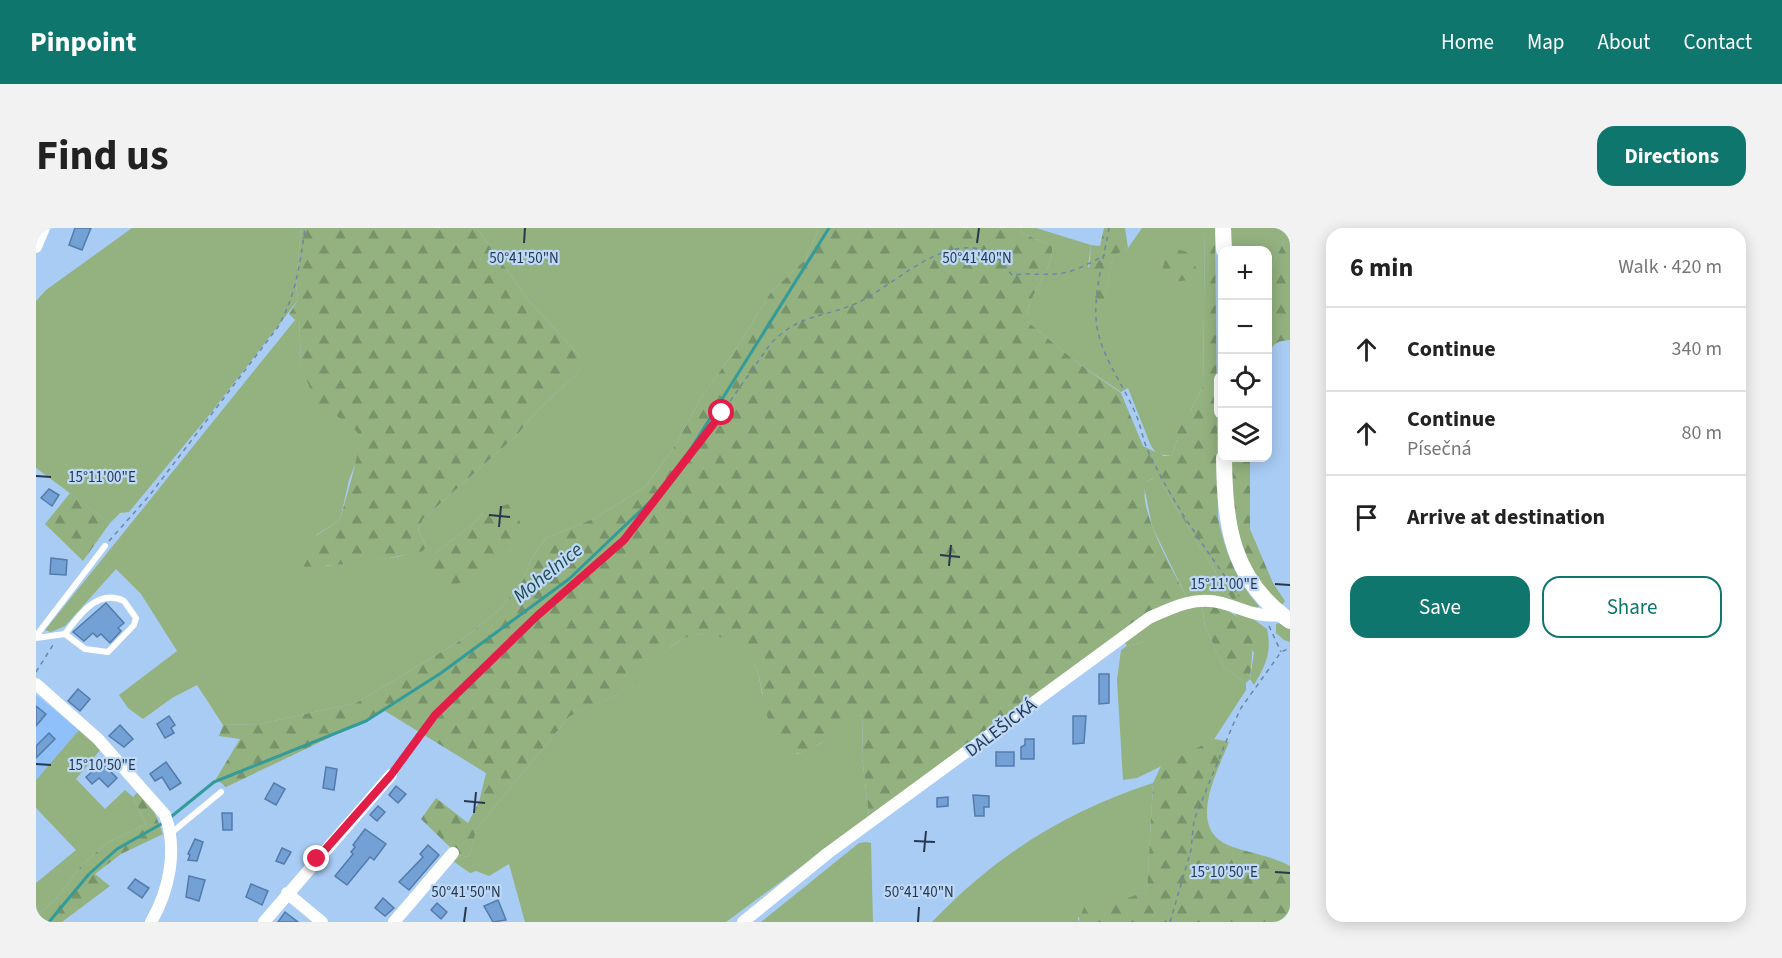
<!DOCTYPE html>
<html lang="en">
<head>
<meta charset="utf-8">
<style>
  body { margin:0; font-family:"Source Sans 3",sans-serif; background:#f2f2f2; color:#222 }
  .controls { position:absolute; right:18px; top:18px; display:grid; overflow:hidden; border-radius:12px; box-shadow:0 3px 15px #0003 }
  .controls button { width:54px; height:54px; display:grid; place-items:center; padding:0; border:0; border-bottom:2px solid #e0e0e0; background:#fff; color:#222; font:30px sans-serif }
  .stop { position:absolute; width:18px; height:18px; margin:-14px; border:4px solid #e11d48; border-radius:50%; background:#fff }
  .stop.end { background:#e11d48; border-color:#fff; box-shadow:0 2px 6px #0008 }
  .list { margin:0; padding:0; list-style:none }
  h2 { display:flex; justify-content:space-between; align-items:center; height:78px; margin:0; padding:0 24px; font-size:26px }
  h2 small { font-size:20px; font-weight:400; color:#767676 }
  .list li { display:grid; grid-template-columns:39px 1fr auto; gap:18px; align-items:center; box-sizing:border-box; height:84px; padding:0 24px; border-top:2px solid #e0e0e0 }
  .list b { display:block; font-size:22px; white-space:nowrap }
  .list p { margin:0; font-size:20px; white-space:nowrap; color:#767676 }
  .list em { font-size:20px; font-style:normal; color:#767676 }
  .actions { display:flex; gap:12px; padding:18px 24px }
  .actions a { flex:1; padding:14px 0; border:2px solid #0f766e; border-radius:18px; text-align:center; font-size:21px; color:#0f766e }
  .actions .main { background:#0f766e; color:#fff }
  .icon { flex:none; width:33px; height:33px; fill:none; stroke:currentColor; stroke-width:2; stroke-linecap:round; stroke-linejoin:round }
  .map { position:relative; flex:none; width:1254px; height:694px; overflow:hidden; border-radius:18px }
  header { display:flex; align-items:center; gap:36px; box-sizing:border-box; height:84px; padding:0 30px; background:#0f766e; color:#fff }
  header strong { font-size:28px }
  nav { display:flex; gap:33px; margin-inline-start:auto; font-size:21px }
  .intro { display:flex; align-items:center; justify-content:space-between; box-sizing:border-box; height:144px; padding:0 36px }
  h1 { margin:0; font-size:42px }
  .button { padding:15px 27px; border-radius:18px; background:#0f766e; color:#fff; font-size:21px; font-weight:700 }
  main { display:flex; gap:36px; padding:0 36px }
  aside { flex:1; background:#fff; border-radius:18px; box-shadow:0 3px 15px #0003 }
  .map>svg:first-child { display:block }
  .built { fill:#90c0fa }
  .green { fill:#93b27f; fill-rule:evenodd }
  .forest { fill:url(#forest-firs) }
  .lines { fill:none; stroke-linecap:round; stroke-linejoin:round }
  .stream { stroke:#339b99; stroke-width:3 }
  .building { fill:#73a0d5; stroke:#537baa; stroke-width:1.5 }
  .path { stroke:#6c86a6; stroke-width:1.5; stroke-dasharray:4.5 4.5; stroke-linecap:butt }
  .lane { stroke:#fff; stroke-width:6 }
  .street { stroke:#fff; stroke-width:12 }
  .secondary { stroke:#fff; stroke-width:16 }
  .route { stroke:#e11d48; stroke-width:8 }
  .ticks { fill:none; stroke:#27384d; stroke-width:2 }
  .labels { text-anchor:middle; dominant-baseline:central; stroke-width:4.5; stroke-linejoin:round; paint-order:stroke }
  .street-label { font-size:18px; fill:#27384d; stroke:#bed8f8 }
  .water-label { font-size:20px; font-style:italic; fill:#1f4c4b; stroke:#bed8f8 }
  .ticks-label { font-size:15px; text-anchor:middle; fill:#27384d; stroke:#bed8f8; stroke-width:4.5; stroke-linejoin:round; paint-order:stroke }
</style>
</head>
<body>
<header>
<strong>Pinpoint</strong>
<nav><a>Home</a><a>Map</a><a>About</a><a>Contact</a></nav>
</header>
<div class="intro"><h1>Find us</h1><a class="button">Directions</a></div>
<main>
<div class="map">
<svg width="1254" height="694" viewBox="0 0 1254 694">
  <defs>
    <pattern id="forest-firs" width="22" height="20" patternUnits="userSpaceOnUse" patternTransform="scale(1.5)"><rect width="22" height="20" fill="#93b27f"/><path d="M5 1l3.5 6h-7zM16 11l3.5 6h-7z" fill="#78926a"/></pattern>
  </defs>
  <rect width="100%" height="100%" fill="#a9ccf5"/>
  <!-- built -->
  <path class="built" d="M0,467L43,502L0,552Z"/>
  <!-- green -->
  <g class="green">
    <path d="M96,0H265L260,57L262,72L174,186L93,284L84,285L74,295L0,240V73L10,62Z"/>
    <path d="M441,0H783L770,31L735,64L704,115L665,170L637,221L609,259L559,290L510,310L495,331L487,352L465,380L427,411L320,475L223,496L187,497L161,457L136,470L107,491L92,480L83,467L141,423L105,366L80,341L29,398L15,404L9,402L259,92L263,89L265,137L297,183L318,200L323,208L324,224L313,252L304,292L280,307L290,338L361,329L387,322L390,318L382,302L387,291L480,208L503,181L540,147L544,141V128L492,72ZM448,284L478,320L458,332L399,325L436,297Z"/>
    <path d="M984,0H1000L1055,17L1052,38L1068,73L1077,27L1092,20L1106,0H1169L1167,158L1142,208L1136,228L1121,226L1115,218L1092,160L1085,164L1039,133L991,93C990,66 1018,44 1016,18L986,5Z"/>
    <path d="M1195,0H1254L1232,47V22H1195Z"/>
    <path d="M1117,251L1126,256L1197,373L1151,370L1116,298L1108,258L1111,253Z"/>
    <path d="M1166,376L1169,399L1188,439L1210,455V462L1177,513L1101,550L1087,552L1081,452L1085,422L1091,418L1107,414L1102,404L1112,393Z"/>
    <path d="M1199,385L1217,391L1231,401C1236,424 1230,437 1218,457L1214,451L1218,425Z"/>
    <path d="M1243,395L1254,401V414L1248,412L1240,405V396Z"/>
    <path d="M653,407H679L707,415L722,444L726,465L761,526L784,516L823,487L827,488L826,528L833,589L690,694H489L473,636L453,648L440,643L434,645L417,633L422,627L433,629L441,600L533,489C550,477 572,474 588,462C612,446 627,420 653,407Z"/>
    <path d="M43,502L65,521L40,551L69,581L89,562L97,569L110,596L73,614L58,626L44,639L22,669L0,688V655L40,622L0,580V552Z"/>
    <path d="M1117,555L1111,663L1042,690V694H896C961,626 1029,584 1117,555Z"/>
    <path d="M830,614L835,615L837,694H725L823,615Z"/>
  </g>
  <!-- forest -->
  <g class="forest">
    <path d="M265,0H441L492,72L544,128V141L540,147L503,181L480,208L387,291L382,302L390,318L387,323C349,332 309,337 269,339L261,328L267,316L304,292C308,275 327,219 322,207C320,200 314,199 309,195C299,186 295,182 282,181L265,137L263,90L259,92L253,86L262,72L260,57Z"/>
    <path d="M783,0H984L986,5L1016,18C1018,44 990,66 991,93L1039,133L1085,165L1107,218L1128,228H1136L1142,208L1139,198L1146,186L1155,182L1167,158L1169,0H1179L1182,291C1190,325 1200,352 1223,378L1219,382L1197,373L1126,256L1116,251L1111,253C1098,278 1139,345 1151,370L1113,383L833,589L826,528L827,488L823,487C802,504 777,526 749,527L736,510L722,444L707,416C630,388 640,429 587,463C570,474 550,478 533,489L441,600L433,629L422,627L385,591L400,570L432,595L443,574L450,545L349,483L190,559L180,551L204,511L183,508L187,497L223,496L320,475L427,411L465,380L487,352L495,331L510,310L559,290L609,259L637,221L665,170L704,115L735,64L770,31Z"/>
    <path d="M1068,0H1089L1092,20L1077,28L1068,74L1051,65L1055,17L1064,18Z"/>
    <path d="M1254,0V112C1239,113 1236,116 1232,131V47Z"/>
    <path d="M1144,22L1155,25L1161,44L1152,52L1137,54L1126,44C1129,31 1130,25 1144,22Z"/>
    <path d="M1192,230H1214V301L1237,355L1249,373L1245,378L1228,360L1203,320Z"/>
    <path d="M34,265L74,295L47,333L9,296Z"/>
    <path d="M472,276L479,280L485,297L478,320L420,357H393L392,335L399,325L436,297L448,284Z"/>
    <path d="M1166,376C1190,378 1202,388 1218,404L1214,451L1210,455L1188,439L1169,399Z"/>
    <path d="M1102,404L1111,407L1107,414L1091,418L1088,413Z"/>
    <path d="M1179,511L1193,514C1181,545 1148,603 1197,619C1217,626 1236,628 1254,638V694H1042L1049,677L1064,680L1111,663L1117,555L1125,538Z"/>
    <path d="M104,561L115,575L127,606L85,626L59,646L74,658L26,694H0V688L22,669L44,639L58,626L73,614L110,596L97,569Z"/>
  </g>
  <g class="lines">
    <!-- stream -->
    <g class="stream">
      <path d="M136,588L178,554L330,493L405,445L533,351L619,269L643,240L793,0"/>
      <path d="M13,694L53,646L81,621L127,595"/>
    </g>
  </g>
  <!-- building -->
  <g class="building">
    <path d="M39,0H55L46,22L33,17Z"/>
    <path d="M13,261L23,267L16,278L5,270Z"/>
    <path d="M15,330L31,332L30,347L14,346Z"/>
    <path d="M70,375L88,395L82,400L85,403L74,415L65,406L61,409L57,405L48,413L37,404Z"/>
    <path d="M1063,446H1073V475L1063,476Z"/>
    <path d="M42,461L54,471L44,483L32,473Z"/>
    <path d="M0,478L10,486L0,498Z"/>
    <path d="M133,488L139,497L135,500L138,505L129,510L121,496Z"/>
    <path d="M1037,488H1050L1048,515L1037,516Z"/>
    <path d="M84,497L97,511L88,519L73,508Z"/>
    <path d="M13,505L19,511L0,530V518Z"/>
    <path d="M989,511H998V531H985V519L989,517Z"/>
    <rect x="960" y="524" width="18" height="14"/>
    <path d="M130,534L145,555L134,562L126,549L119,553L114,546Z"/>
    <path d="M66,535L81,550L72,559L63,550L56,556L50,549Z"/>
    <path d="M290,539L301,541L298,562L287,560Z"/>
    <path d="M238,555L249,561L240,577L229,571Z"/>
    <path d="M360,558L370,566L362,575L353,567Z"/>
    <path d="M937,567L953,568V579H948V588H939Z"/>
    <path d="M912,569V578L901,579V570Z"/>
    <path d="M342,578L349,584L341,593L334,587Z"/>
    <path d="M186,585H196V602H187Z"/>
    <path d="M329,601L350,616L338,632L334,629L311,657L299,648L317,626L315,624L319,619L317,617Z"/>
    <path d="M159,611L167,614L161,633L152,632L154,627L152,626Z"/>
    <path d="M392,617L403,627L373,662L363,654L387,629L384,626Z"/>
    <path d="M246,620L255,624L248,636L240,633Z"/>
    <path d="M153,648L169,652L163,673L150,669Z"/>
    <path d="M99,651L113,660L106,670L92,660Z"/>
    <path d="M215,656L232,663L226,677L210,669Z"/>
    <path d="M347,670L358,680L349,688L339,680Z"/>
    <path d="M462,672L470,692L457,694L448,678Z"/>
    <path d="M401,675L411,684L405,691L395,682Z"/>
    <path d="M249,684L262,694H242Z"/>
  </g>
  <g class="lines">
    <!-- path -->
    <g class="path">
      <path d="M1073,0C1068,30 1056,68 1061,99C1066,129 1086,155 1098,182C1104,194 1106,208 1111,221C1135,273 1170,322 1203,368"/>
      <path d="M73,313L113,268L242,99C260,67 264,36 269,0"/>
      <path d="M1233,398L1245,424"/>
      <path d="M0,444L17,417"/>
      <path d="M362,537L399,487L501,389L588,312L661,220L735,115C767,84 785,91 821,75C860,57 911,0 958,27C965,32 971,41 976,47C991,45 1005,47 1019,46C1037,45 1054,35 1069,27"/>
      <path d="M1134,694L1155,622L1158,592L1196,499L1205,480L1245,424L1254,420"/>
    </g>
    <!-- lane -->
    <g class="lane">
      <path d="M0,408L69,318"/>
      <path d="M0,410L29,406C43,387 62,360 88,373L100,390L98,397L72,424L49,421L29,406"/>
      <path d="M134,606L185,564"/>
    </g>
    <!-- street -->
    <g class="street">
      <path d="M0,19L8,0"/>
      <path d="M0,456L62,511L129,587C142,622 133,663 115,694"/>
      <path d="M251,665L286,694"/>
      <path d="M228,694L355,547"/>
      <path d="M358,694L417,625"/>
      <path d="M707,694L792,625L1113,390C1137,379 1159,368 1186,375C1208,381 1222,390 1245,387"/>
    </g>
    <!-- secondary -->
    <g class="secondary">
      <path d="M1187,0L1188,22"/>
      <path d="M1186,152V183"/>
      <path d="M1188,230C1189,297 1195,351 1254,393"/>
    </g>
  </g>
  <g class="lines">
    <!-- route -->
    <path class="route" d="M281,631L355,547L399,487L501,388L588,312L686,185"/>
  </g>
  <!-- ticks -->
  <path class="ticks" d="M488,15L489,0M941,15L943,0M0,248L15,249M453,287L474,289M463,299L465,278M904,327L924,329M913,338L915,317M1239,356L1254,357M0,536L15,537M428,573L449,575M438,585L440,564M878,613L899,614M888,624L890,603M1239,644L1254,645M428,694L430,679M882,694L883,679"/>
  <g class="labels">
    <!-- street labels -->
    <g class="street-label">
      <text transform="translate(965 500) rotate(-37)">DALEŠICKÁ</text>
    </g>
    <!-- water labels -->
    <g class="water-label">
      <text transform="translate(512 345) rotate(-39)">Mohelnice</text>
    </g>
  </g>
  <g class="ticks-label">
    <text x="488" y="35">50°41'50"N</text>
    <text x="941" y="35">50°41'40"N</text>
    <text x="66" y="254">15°11'00"E</text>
    <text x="1188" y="361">15°11'00"E</text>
    <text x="66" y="542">15°10'50"E</text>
    <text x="1188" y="649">15°10'50"E</text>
    <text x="430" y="669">50°41'50"N</text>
    <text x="883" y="669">50°41'40"N</text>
  </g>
</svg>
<div class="controls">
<button>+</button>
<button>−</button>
<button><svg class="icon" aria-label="locate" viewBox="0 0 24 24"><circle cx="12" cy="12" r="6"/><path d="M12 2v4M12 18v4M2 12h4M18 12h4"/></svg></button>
<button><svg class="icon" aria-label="layers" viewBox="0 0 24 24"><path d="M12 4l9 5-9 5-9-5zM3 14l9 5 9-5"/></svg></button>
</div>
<div class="stop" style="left:686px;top:185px"></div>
<div class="stop end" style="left:281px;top:631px"></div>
</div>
<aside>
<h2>6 min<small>Walk · 420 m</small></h2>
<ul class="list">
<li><svg class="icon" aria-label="ahead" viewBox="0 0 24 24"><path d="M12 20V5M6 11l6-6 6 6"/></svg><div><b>Continue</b></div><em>340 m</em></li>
<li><svg class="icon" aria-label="ahead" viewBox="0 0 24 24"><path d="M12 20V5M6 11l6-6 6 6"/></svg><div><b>Continue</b><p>Písečná</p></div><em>80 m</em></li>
<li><svg class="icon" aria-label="arrive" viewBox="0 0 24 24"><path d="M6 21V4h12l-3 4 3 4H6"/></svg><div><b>Arrive at destination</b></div></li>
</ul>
<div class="actions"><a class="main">Save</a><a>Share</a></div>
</aside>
</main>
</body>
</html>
